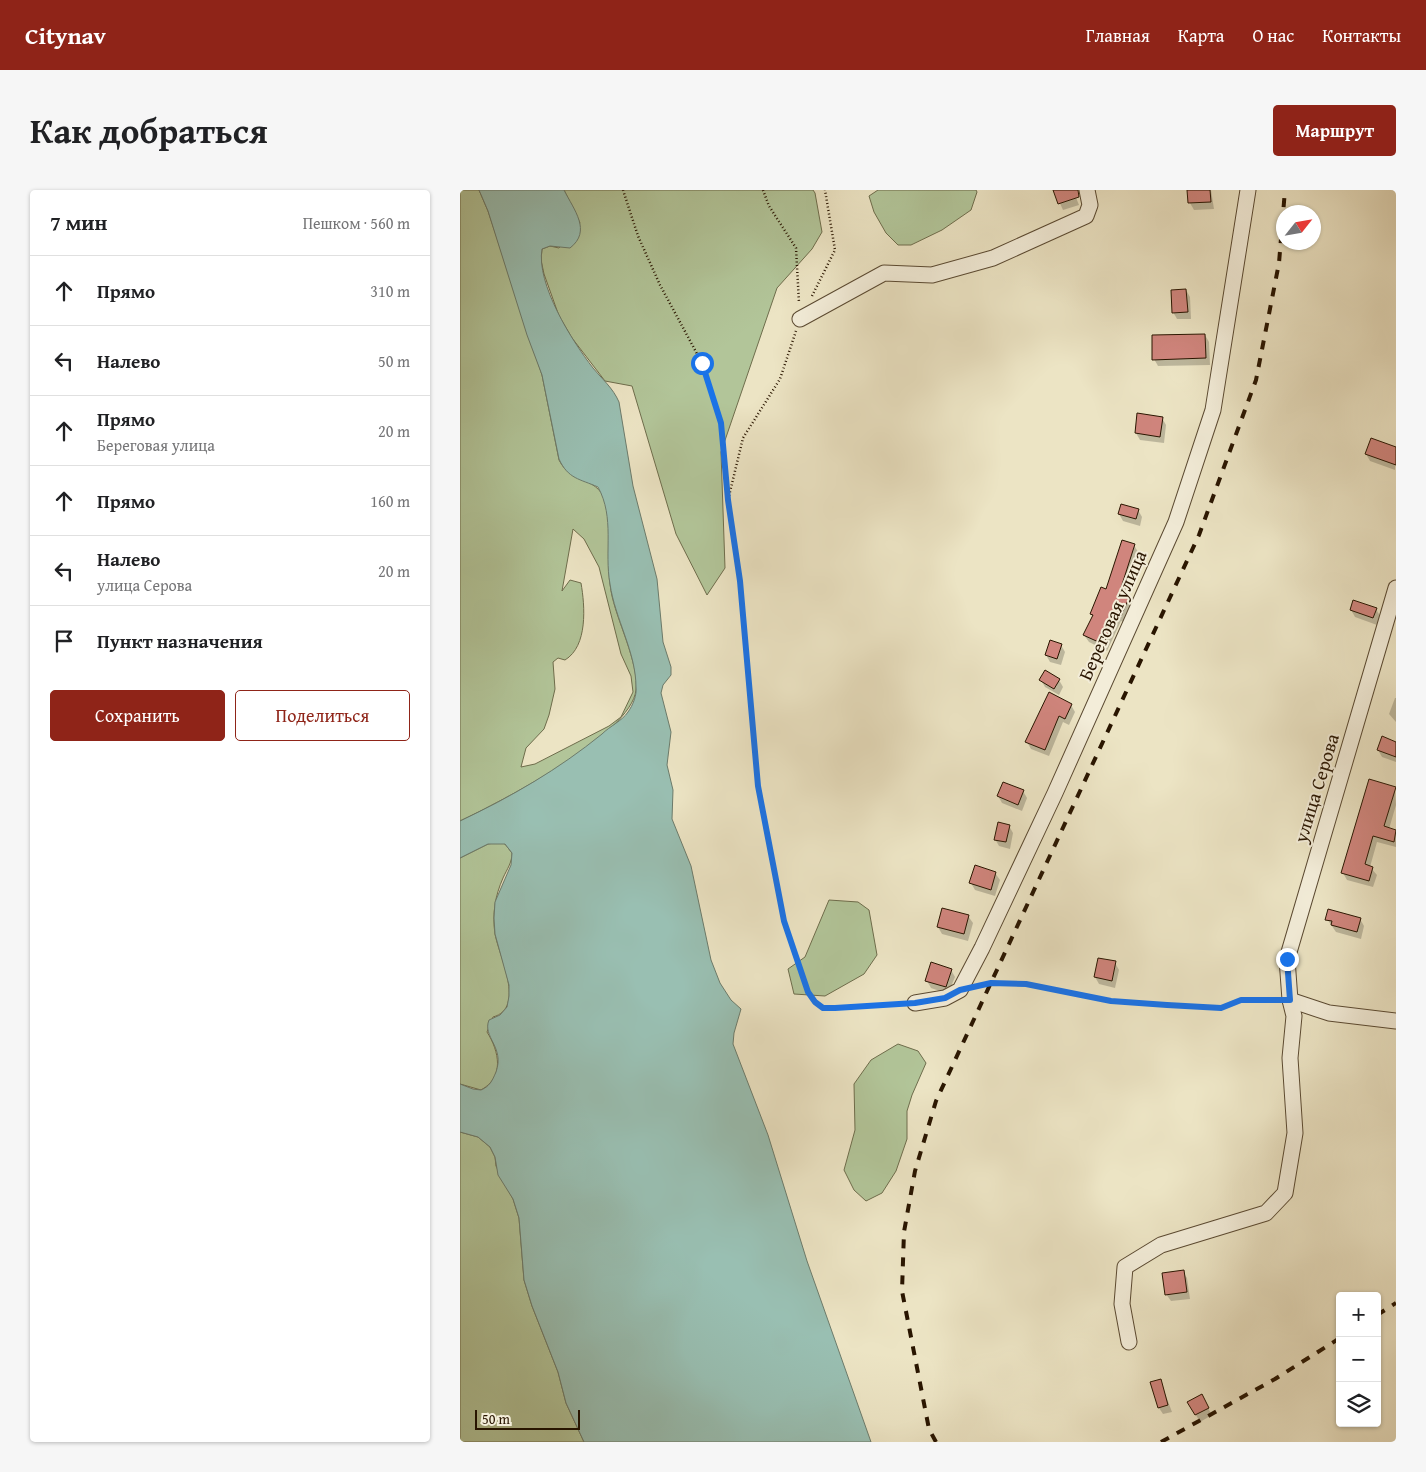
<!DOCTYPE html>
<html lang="ru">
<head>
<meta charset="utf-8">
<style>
  body { margin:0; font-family:"Gentium Book Plus",serif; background:#f6f6f6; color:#202124 }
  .controls { position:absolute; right:15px; bottom:15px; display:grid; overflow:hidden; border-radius:5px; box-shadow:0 1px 4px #0004 }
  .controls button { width:45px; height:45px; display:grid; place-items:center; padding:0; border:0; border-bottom:1px solid #e0e0e0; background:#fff; color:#202124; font:25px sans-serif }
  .compass { position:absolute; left:816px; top:15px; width:45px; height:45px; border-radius:50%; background:#fff; box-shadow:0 1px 4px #0004; rotate:59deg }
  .scale { position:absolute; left:15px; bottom:12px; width:105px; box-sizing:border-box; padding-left:5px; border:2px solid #291500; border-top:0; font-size:14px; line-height:18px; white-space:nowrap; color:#291500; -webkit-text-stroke:4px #f3edd9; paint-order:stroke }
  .stop { position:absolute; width:15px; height:15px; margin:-11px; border:4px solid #1a73e8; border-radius:50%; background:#fff }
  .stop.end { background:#1a73e8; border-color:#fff; box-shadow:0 1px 5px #0008 }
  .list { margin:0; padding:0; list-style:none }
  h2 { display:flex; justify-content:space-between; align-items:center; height:65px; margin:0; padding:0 20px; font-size:21px }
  h2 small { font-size:16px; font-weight:400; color:#757577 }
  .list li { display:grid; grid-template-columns:32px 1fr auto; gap:15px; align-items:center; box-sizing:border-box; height:70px; padding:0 20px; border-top:1px solid #e0e0e0 }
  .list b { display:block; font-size:19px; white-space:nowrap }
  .list p { margin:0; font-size:16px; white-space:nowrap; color:#757577 }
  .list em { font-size:16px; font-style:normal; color:#757577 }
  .actions { display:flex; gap:10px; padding:15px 20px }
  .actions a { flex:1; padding:11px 0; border:1px solid #8f2418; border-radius:5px; text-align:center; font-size:18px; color:#8f2418 }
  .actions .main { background:#8f2418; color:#fff }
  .icon { flex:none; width:28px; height:28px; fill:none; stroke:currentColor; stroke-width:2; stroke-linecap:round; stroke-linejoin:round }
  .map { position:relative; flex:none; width:936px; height:1252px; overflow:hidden; border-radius:5px }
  header { display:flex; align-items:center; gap:30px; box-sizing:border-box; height:70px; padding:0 25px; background:#8f2418; color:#fff }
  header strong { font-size:24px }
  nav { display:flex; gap:28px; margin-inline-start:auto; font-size:18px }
  .intro { display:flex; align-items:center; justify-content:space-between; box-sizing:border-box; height:120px; padding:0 30px }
  h1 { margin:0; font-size:35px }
  .button { padding:12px 22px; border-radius:5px; background:#8f2418; color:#fff; font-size:18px; font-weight:700 }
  main { display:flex; gap:30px; padding:0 30px }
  aside { flex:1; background:#fff; border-radius:5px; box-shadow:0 1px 4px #0004 }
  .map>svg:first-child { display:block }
  .green { fill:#b2c599; stroke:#6e6d4c; fill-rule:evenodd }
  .water { fill:#99bfb2; stroke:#6c7b6b }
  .shadow { fill:#0003 }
  .building { fill:#d0857d; stroke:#291500 }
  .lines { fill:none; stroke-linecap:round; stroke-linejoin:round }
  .minor-casing { stroke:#5a4931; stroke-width:17 }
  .path { stroke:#291500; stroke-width:2.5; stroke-dasharray:1 2.5; stroke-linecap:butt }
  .minor { stroke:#f3edd9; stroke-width:15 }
  .rail { stroke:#291500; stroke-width:4; stroke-dasharray:9 9; stroke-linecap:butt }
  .route { stroke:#1a73e8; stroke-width:6 }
  .labels { text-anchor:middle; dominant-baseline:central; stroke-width:4; stroke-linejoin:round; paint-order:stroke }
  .street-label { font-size:19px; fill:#291500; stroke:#f3edd9 }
</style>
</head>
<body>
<header>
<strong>Citynav</strong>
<nav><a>Главная</a><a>Карта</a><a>О нас</a><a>Контакты</a></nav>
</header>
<div class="intro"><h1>Как добраться</h1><a class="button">Маршрут</a></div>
<main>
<aside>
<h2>7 мин<small>Пешком · 560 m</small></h2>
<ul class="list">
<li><svg class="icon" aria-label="ahead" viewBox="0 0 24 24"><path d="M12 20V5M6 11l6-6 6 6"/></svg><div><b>Прямо</b></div><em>310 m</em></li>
<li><svg class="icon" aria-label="left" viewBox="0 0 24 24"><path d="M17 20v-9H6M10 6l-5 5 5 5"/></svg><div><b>Налево</b></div><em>50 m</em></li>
<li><svg class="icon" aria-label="ahead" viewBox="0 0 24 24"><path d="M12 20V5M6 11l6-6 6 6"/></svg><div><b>Прямо</b><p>Береговая улица</p></div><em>20 m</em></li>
<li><svg class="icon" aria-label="ahead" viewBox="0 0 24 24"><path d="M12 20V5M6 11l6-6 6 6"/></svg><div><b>Прямо</b></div><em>160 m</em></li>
<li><svg class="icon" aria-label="left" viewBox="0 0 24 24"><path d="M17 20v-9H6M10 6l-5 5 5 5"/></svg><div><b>Налево</b><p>улица Серова</p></div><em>20 m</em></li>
<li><svg class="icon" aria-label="arrive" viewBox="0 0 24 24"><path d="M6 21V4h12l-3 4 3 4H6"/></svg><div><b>Пункт назначения</b></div></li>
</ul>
<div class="actions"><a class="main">Сохранить</a><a>Поделиться</a></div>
</aside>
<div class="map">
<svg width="936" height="1252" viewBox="0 0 936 1252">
  <rect width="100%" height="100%" fill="#ece4c4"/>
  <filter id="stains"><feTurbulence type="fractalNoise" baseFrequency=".004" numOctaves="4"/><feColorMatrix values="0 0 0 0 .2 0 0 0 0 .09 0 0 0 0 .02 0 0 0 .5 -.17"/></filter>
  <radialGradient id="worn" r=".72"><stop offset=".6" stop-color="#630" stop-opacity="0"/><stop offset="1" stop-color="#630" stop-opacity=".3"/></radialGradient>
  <!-- green -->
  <g class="green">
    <path d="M0,0H19L28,21L82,185L99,270C111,294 136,286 145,310C155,338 145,372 151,401C156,430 179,472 176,500C171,545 40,612 0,631ZM113,339L124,349L139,377L161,464L171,486L173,502L161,527L149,536L75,574L61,577L66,558L84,539L89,525L95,499L93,472L98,468L105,470C128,456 125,416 121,393L110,390L102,401Z"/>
    <path d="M104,0H353L355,3L362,42L352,59L317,98L261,262L265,378L247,405L216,344L172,196L145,191L112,148L99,126L84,84L81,70L82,59L90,56L99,58L120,33Z"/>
    <path d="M418,0H516L517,2L511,20L482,40L451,55H438L426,43L414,22L409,6Z"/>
    <path d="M40,652L45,654L52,663C52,673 47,679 43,688C35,706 32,724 35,744C39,766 66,818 33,827L27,842C39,861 45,887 21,900L0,894V668L28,654Z"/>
    <path d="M369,710L398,712L409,720L417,765L404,784L365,806L334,804L328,779L345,767Z"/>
    <path d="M438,854L458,861L466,873L452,905L447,921V949L436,981L422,1003L406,1011L394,1000L384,980L395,940L394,894L411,870Z"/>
    <path d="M0,942L18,947L30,957L35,967L36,976L53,1009L59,1028L64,1090L72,1116L98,1182L106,1213L124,1252H0Z"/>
  </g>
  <!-- water -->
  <path class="water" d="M19,0H104C114,20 132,41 110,58L90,56L82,59C76,94 112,151 133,178C142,189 153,198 159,212L173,296L197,389L203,452L211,477V485L203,495L201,503L211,542L207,575L213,600L212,629L231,676L251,770L260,793L271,810L281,819L274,843L273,854L308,945L347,1071L411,1252H124L106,1213L98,1182L72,1116L64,1090L59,1028L53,1009L38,985L35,967L30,957L18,947L0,942V894L13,899L21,900C30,896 32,891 36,882C45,857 22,847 29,830L40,825L47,817L49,806V795L35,744L34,728L35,712L51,675L52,663L45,654H28L0,668V631C51,607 99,579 142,544C150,536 162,531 168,522C173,515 177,505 176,497C176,462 155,429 150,394C144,361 155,328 138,297C120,289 108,289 99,269L82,185L67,145L28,21Z"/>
  <!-- shadow -->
  <g class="shadow">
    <path d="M594,0H613L619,15L603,20Z"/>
    <path d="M729,0H751L754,19L734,20L730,13Z"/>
    <path d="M726,100L730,107L731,129H717L713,122Z"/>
    <path d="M745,145L749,152L750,175L698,176L694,169Z"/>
    <path d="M702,228L706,235L704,253L680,250L676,243Z"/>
    <path d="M936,259L935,280L910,271L906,264Z"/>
    <path d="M678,320L682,327L680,336L663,331L659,324Z"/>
    <path d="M674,355L678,362L664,407L668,409L672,416L665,433L661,431L647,461L629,452L624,445L633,427L631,424Z"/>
    <path d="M916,419L920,426L917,435L895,427L891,420Z"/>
    <path d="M601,455L605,462L601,475L590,472L586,465Z"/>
    <path d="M581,490H599L603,497L599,505L585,497Z"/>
    <path d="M589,504L611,515L615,522L609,535L603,532L589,566L571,559L567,552Z"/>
    <path d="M935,508H936V532L929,524Z"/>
    <path d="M936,553V572L922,567L918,560Z"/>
    <path d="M935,598L936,615L929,639L936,641V657L917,652L910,677L917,685L913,697L887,690L883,683Z"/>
    <path d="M563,601L567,608L562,621L542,613L538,606Z"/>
    <path d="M549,636L553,643L550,659L539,656L535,649Z"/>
    <path d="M535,683L540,690L535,706L515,700L511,693Z"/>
    <path d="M508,726L513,733L508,751L482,744L478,737Z"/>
    <path d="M867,729H900L904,736L901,749L876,742Z"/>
    <path d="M655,773L659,780L655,798L639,794L635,787Z"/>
    <path d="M491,780L495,787L488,804L471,798L467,791Z"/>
    <path d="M723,1082L727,1088L730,1109L711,1111L706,1104Z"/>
    <path d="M700,1190L712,1222L703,1224L699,1218Z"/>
    <path d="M741,1206L752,1225L740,1232L729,1213Z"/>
  </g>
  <!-- building -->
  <g class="building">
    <path d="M593,0H618L619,7L598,14Z"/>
    <path d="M727,0H750L751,12L728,13Z"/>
    <path d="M726,99L728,122L712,123L711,100Z"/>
    <path d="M745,144L746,168L692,170V145Z"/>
    <path d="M677,223L703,227L700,247L675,243Z"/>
    <path d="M911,248L936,257V275L905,264Z"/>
    <path d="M661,314L679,319L676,329L658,324Z"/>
    <path d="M662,350L675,354L659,404L669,408L661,426L657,425L643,454L623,445L633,425L630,424L641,397L646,399Z"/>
    <path d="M893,410L917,418L913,428L890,420Z"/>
    <path d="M590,450L602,454L597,469L585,465Z"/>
    <path d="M585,480L600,489L594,499L579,490Z"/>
    <path d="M589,502L612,514L605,529L599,526L585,560L565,552Z"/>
    <path d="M922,546L936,552V567L917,560Z"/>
    <path d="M909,589L936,597L924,636L936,640L934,652L913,646L905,674L913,677L909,691L881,683Z"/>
    <path d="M543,592L564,600L558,615L537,606Z"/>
    <path d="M538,632L550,635L546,652L534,650Z"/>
    <path d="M515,675L536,682L531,700L509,693Z"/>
    <path d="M482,718L509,725L504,744L477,737Z"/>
    <path d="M868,719L901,728L897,742L871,735L872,731L865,730Z"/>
    <path d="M638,768L656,771L652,791L634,787Z"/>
    <path d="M471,772L492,779L486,797L465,791Z"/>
    <path d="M724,1080L727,1102L705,1105L702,1083Z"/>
    <path d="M701,1189L708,1215L698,1218L690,1192Z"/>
    <path d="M742,1204L749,1218L735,1225L727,1212Z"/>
  </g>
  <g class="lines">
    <defs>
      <g id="minor">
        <path d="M340,129L424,83L472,85L533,68L626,26L630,15L627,0"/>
        <path d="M830,810L869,823L936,831"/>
        <path d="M455,813L485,808L500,800L522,758L595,603L716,332L753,220L788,0"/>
        <path d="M669,1152L662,1114L665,1077L701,1055L806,1023L825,1003L835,943L830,868L834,826L830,810L827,769L936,398"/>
      </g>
    </defs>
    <!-- minor casing -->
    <use href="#minor" class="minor-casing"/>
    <!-- path -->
    <g class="path">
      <path d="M163,0L178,46L200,95L242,173L261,233L268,306"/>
      <path d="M303,0L309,16L336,58L339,113"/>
      <path d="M352,106L375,60L365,0"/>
      <path d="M336,141L320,189L283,248L268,310L280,391L298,596L324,731L347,802L355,813L363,817L375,818L441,814"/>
      <path d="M518,796L531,793L566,794L651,811L761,818L781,810H816"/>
    </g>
    <!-- minor -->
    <use href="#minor" class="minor"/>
    <!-- rail -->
    <g class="rail">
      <path d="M917,1125L936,1113"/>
      <path d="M476,1252L469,1239L442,1101L444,1042L455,981L476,911L739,345L796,190L819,73L825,0"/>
      <path d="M701,1252L815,1189L880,1148"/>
    </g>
  </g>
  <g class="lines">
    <!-- route -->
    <path class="route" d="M242,173L261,233L268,310L280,391L298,596L324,731L348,802L355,812L363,818H375L455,813L485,808L500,800L531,793L566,794L651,811L707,815L761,818L781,810H830L827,769"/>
  </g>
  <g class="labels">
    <!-- street labels -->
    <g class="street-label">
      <text transform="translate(652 425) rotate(-66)">Береговая улица</text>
      <text transform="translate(856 598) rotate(-73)">улица Серова</text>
    </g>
  </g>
  <rect width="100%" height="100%" filter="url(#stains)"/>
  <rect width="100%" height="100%" fill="url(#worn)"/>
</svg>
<div class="controls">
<button>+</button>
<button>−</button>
<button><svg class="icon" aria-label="layers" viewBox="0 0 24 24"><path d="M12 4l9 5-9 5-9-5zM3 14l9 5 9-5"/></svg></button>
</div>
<svg class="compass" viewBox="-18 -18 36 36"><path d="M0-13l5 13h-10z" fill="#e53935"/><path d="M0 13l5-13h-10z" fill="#757577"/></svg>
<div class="scale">50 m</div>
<div class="stop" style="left:242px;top:173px"></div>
<div class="stop end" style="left:827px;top:769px"></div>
</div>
</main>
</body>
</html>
